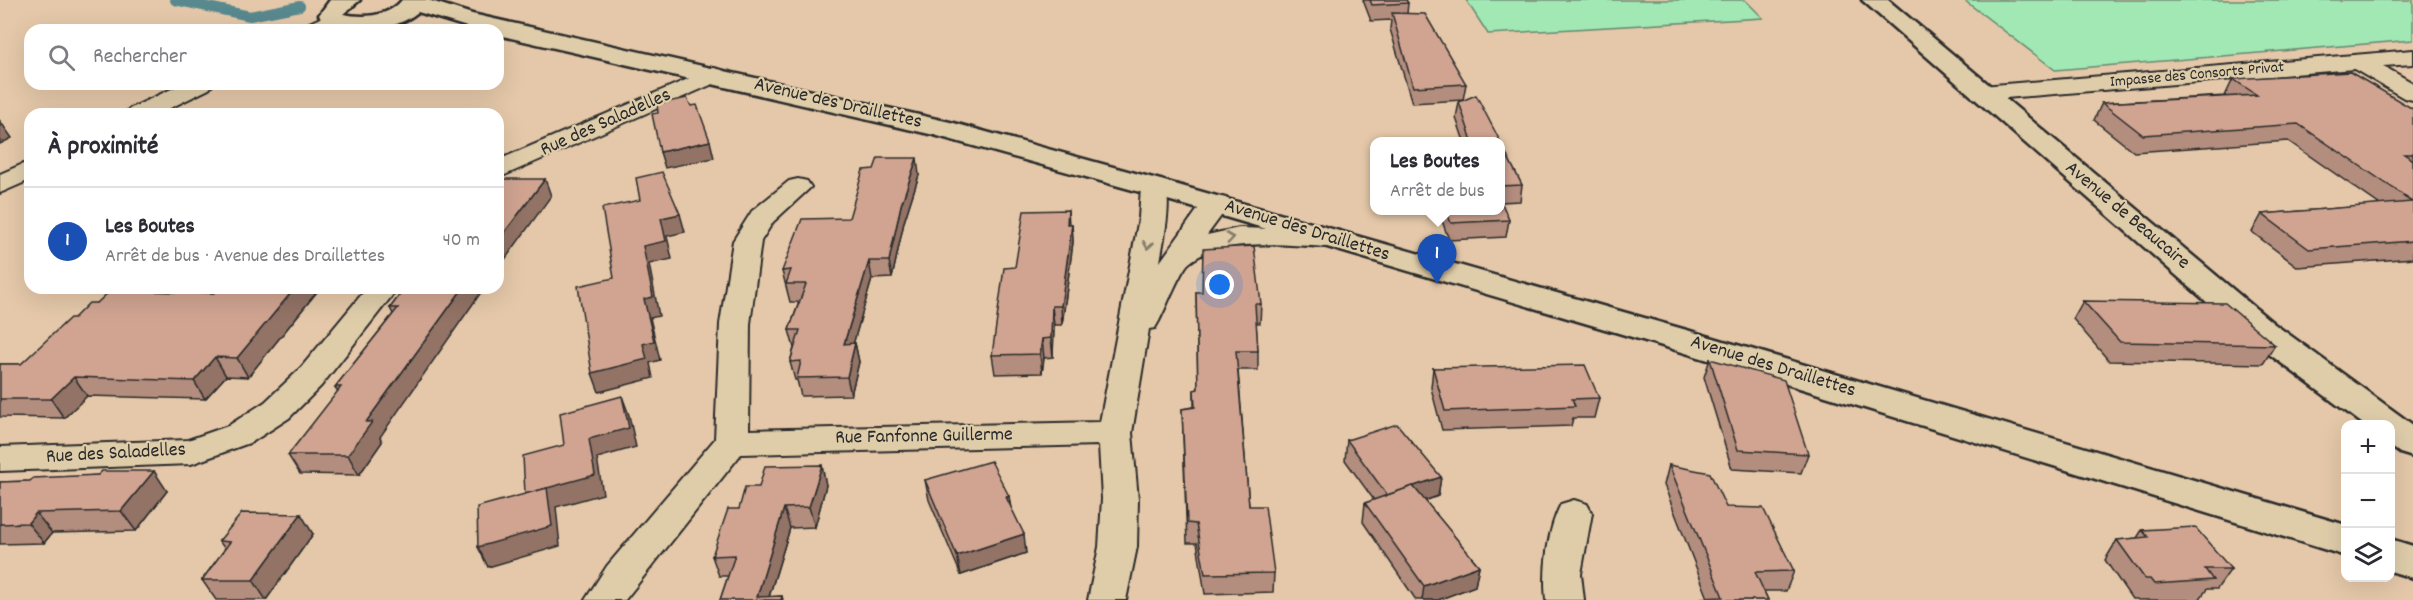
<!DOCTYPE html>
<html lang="fr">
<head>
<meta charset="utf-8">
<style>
  body { margin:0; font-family:Dekko,sans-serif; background:#f2f2f3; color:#2b2b33 }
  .controls { position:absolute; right:18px; bottom:18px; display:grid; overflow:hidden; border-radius:12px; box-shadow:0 6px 24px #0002 }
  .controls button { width:54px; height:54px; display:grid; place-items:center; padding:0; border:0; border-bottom:2px solid #e1e1e2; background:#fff; color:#2b2b33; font:30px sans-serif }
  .you { position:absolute; left:1220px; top:285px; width:21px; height:21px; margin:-15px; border:4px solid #fff; border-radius:50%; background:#1a73e8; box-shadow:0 0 0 9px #1a73e833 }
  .badge { display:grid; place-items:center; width:39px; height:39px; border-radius:50%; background:#1a73e8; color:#fff; font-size:20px; font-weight:700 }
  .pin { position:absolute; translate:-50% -50px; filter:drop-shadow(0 2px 3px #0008) }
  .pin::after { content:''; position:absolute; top:32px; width:21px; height:18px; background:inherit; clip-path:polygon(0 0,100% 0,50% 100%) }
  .popup { position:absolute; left:1370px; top:137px; width:135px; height:78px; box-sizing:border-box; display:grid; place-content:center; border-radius:12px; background:#fff; filter:drop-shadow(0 2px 4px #0005); font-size:20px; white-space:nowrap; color:#7c7c81 }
  .popup b { font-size:22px; color:#2b2b33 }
  .popup::after { content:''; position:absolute; left:50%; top:100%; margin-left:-12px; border:12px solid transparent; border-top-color:#fff }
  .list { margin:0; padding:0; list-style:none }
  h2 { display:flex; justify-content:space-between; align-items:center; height:78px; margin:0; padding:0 24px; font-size:26px }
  h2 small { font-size:20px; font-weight:400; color:#7c7c81 }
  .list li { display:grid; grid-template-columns:39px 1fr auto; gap:18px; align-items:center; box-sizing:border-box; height:108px; padding:0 24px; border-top:2px solid #e1e1e2 }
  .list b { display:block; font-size:22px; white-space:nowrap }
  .list p { margin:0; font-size:20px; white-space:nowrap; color:#7c7c81 }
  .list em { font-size:20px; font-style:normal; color:#7c7c81 }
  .icon { flex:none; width:33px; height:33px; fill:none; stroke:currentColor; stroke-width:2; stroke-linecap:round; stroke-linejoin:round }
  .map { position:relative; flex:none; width:2413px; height:600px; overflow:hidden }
  .search { position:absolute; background:#fff; box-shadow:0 6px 24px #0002; left:24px; top:24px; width:480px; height:66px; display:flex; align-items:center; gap:15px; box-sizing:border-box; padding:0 21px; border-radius:18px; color:#7c7c81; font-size:22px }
  .panel { position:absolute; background:#fff; box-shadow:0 6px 24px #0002; left:24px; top:108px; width:480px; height:186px; border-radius:18px }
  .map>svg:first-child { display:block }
  .green { fill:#a1e8b5; stroke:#668a70; stroke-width:1.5 }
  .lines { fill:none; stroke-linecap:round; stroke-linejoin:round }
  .stream { stroke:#59898e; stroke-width:10 }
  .street-casing { stroke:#2b2b2b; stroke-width:4 }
  .secondary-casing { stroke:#2b2b2b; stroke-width:5 }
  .street { fill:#dfcdaa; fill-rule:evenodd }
  .secondary { fill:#dfcdaa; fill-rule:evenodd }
  .wall { fill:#b38d7d; stroke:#2b2b2b; stroke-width:1.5 }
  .shaded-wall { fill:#927366; stroke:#2b2b2b; stroke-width:1.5 }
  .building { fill:#d0a491; stroke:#2b2b2b; stroke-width:1.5 }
  .oneway { stroke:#857c6a }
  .labels { text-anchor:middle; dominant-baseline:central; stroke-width:4.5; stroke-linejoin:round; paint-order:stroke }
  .far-street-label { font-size:16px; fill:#2b2b2b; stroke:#dfcdaa }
  .street-label { font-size:20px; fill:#2b2b2b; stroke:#dfcdaa }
</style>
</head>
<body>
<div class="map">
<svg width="2413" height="600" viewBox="0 0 2413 600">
  <rect width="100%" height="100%" fill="#e5c8a9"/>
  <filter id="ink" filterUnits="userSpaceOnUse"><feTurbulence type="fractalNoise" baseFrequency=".0167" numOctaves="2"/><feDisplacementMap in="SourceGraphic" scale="12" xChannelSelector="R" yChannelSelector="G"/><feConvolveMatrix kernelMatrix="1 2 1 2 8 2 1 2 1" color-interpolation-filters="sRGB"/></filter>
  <g filter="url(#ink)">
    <!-- green -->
    <g class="green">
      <path d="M1466,0H1745L1763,18L1488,34Z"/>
      <path d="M1964,0H2413V40L2055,70Z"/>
    </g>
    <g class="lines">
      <!-- stream -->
      <path class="stream" d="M175,0L250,16L300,6"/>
      <defs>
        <g id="street">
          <path d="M333,12L341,14L344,19C334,33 317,30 302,30L305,25Z"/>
          <path d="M2413,50V64L2383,66L2413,83V100L2404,98L2354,69L1982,100L1973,98L1970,93L1973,88L1982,86Z"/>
          <path d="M714,68L722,70L726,75L722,80L498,178V160Z"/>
          <path d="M182,84H213L209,89L158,114H126L129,109Z"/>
          <path d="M30,161V180L0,193V174Z"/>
          <path d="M798,179L807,181L811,187L773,222L761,241L750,324L749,430L1100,422L1139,218L1141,187L1145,181L1154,179L1163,181C1174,197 1163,242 1160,262L1206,198L1216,196L1226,198L1230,204L1207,235L1239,228L1330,231L1340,233L1344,239L1340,245L1330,247C1291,246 1220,236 1189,263C1181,269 1165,310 1159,321L1155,328L1149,329L1132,433L1138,499L1137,547L1126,600H1088L1099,547L1102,499L1099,445L741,454L625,600H585L607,566L715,439L720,324L733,241L752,211L789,181Z"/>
          <path d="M367,288H398L321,386L289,418L252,442L191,464L0,471V447L188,440L228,426L265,402L299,370Z"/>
          <path d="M1574,500L1587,504L1592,513L1581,574L1584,600H1546C1543,571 1547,530 1561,504Z"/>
        </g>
        <g id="secondary">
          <path d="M330,0H360L343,14C363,18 389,17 402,0H428L472,14L950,122L1164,181L1690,331L2346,525V556L1666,347L1144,193L934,135L498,35V30H477L418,12C392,33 354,34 324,24L319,15Z"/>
          <path d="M1862,0H1888L2273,323L2413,425V457L2400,453L2390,446V424H2363L2249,339Z"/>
          <path d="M2390,539L2413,546V578L2390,571Z"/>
        </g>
      </defs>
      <!-- street casing -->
      <use href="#street" class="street-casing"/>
      <!-- secondary casing -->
      <use href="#secondary" class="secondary-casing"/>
      <!-- street -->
      <use href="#street" class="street"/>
      <!-- secondary -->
      <use href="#secondary" class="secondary"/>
    </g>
    <!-- wall -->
    <g class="wall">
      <path d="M1363,0H1406L1408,3L1407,14L1466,84L1463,100L1500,141H1464L1456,118L1459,102L1463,100L1412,103L1390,29L1391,20L1371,21Z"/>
      <path d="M2233,79L2413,109V258L2298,267L2252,232L2262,214L2380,205L2288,141L2134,152L2094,120L2102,103L2226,96H2225Z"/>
      <path d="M1500,142L1522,185L1520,201L1501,202L1509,220L1506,237L1449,240L1438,210H1500Z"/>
      <path d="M919,175L904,222L892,278L872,279L853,344L855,343L859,362L851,395L801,396L797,380H795L790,362L794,348L789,330L799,302H790L782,271L849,218Z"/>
      <path d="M1068,210L1069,224H1072L1073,242L1062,325H1054L1053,357L1044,358L1042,373L995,374L992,355L1015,267Z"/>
      <path d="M219,288H320L248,377L226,376L205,399L87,396L64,418L0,417V364H21L74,318L97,303L214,293Z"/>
      <path d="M405,288L380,437L382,442L359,475L300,474L288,455L338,392L335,387L393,314L390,308Z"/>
      <path d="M1196,292L1261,304L1260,323H1256L1258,351V370H1238L1249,506L1274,573L1273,592L1205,594L1197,543H1187L1182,409L1194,407V390L1198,389Z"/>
      <path d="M2083,301L2275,345L2263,364L2109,361L2073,319Z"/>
      <path d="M1710,359L1808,454L1801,473L1732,469L1704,377Z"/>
      <path d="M1433,368L1599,398L1594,418H1573L1571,426L1442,430L1431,388Z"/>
      <path d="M1347,440L1441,477L1438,496L1425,501L1479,566L1475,586L1438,600H1416L1363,522L1365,503L1374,500L1345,460Z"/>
      <path d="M1669,465L1726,507L1794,571L1786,591H1764L1768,600H1702V598H1708L1664,485Z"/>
      <path d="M98,475L167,491L136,531L52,533L44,543L0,544V482L30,481Z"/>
      <path d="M925,480L1009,496L1010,506L1026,553L961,575L929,500Z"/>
      <path d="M826,485L815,527L790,528L769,597L782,596L783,600H720L728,576H719L712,556L739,509Z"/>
      <path d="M2142,530L2231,569L2217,589H2207L2199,600H2138L2137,599H2132L2105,560L2117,540L2137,538Z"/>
      <path d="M313,534L266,600H216L202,580L225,549L219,541Z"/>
    </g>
    <!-- shaded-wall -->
    <g class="shaded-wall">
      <path d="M0,121L12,138L0,144Z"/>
      <path d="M710,141L714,158L665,168L660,152Z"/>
      <path d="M917,158L919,175L904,222L892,278L889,261L901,205Z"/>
      <path d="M545,179L551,196L498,269V241Z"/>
      <path d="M680,214L685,232L667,236L672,259L649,264L659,316L650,318L660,360L650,363L653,378L599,392L592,373L643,344L644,299L643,246L661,218Z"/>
      <path d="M1072,224L1073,242L1062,325L1061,306Z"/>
      <path d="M869,261L872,279L848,362L844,344Z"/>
      <path d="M295,288H320L248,377L237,358Z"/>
      <path d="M463,288H484L380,437L382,442L359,475L348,455L366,422Z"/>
      <path d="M1052,306L1054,325L1053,357L1051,338Z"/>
      <path d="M1042,339L1044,358L1042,373L1040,354Z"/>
      <path d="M855,343L859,362L851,395L847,377Z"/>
      <path d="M215,357L226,376L205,399L194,381Z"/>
      <path d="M74,377L87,396L64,418L51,399Z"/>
      <path d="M622,396L629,415L636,447L597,458L603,494L556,507L560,546L488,567L478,547L525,494Z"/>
      <path d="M822,465L826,485L815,527L809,507Z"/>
      <path d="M154,471L167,491L136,531L121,511Z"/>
      <path d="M1441,477L1438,496L1385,515L1387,495Z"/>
      <path d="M1009,496L1012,515L1006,497Z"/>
      <path d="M784,508L790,528L768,600L757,597Z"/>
      <path d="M36,513L52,533L44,543L28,523Z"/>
      <path d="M301,514L313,534L266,600L253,580Z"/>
      <path d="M1024,534L1026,553L961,575L957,556Z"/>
      <path d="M1479,566L1475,586L1438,600H1422L1424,586Z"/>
    </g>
    <!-- building -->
    <g class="building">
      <path d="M1370,0H1406L1408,3L1372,5Z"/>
      <path d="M1392,13L1425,14L1466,84L1413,87Z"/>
      <path d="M2350,72L2413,109V154H2404L2413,160V241L2309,249L2262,214L2412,202L2404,197H2406L2298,124L2143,135L2102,103L2257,95L2233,79Z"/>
      <path d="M1476,95L1500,141H1472L1459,102Z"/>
      <path d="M687,98L691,106L697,105L710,141L660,152L652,114L658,113L657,104Z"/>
      <path d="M1500,142L1522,185L1500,186Z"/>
      <path d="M878,158H917L901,205L889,261H869L844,344L855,343L847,377L797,378L801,361L790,362L800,330H789L806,284H786L791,270L782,271L802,219L849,218L863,170L874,169Z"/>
      <path d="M662,172L680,214L661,218L666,241L643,246L653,297L644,299L654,341L643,344L647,359L592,373L578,286L614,278L602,208L640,200L636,178Z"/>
      <path d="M498,179H545L498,241Z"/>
      <path d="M1500,199L1509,220L1451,223L1446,210H1500Z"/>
      <path d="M1068,210L1067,224H1072L1061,306H1052L1051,338L1042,339L1040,354L992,355L1004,268L1015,267L1024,211Z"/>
      <path d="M1254,246L1261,304H1255L1258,351H1236L1249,506H1265L1274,573L1205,574L1196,524L1187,523L1182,409L1195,407L1194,390L1198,389L1196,292H1202L1203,249Z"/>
      <path d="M219,288H295L237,358L215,357L194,381L74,377L51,399H0V364H21L70,318H74L89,303H97L111,290L214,293Z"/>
      <path d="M405,288H463L366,422H372L348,455H288L341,387H335L398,308H390Z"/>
      <path d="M2083,301L2225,303L2275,345L2120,342Z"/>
      <path d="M1710,359L1784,380L1808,454L1738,450Z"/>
      <path d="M1585,365L1599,398L1572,399L1575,406L1445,411L1433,368Z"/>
      <path d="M622,396L629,428L589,439L595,475L525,494L523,456L564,445L560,413Z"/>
      <path d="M1397,424L1441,477L1387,495L1347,440Z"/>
      <path d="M991,461L1009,496L1006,497L1024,534L957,556L925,480Z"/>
      <path d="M822,465L809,507L784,508L757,597L782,596L781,600H720L735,555L712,556L728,509H739L745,487H759L765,466Z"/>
      <path d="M1669,465L1710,473L1726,507L1763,508L1794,571L1755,572L1768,600H1703L1702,598L1723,597Z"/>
      <path d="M102,471H154L121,511L36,513L28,523L0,524V482L30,481L33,478L98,475Z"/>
      <path d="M1413,486L1479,566L1424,586L1365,503Z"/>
      <path d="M547,488L552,526L478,547L477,507Z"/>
      <path d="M242,513L301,514L253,580H202L230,542L219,541Z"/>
      <path d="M2195,527L2231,569H2205L2213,580L2154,584L2150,579H2145L2117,540L2148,537L2142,530Z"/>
    </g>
    <!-- one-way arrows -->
    <defs><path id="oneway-chevron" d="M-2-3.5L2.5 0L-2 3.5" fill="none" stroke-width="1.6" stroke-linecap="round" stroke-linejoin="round" transform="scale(1.5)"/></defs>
    <g class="oneway">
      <use href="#oneway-chevron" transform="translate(1230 238) rotate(-8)"/>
      <use href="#oneway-chevron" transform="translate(1148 245) rotate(100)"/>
    </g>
  </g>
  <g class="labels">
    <!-- far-street labels -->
    <g class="far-street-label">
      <text transform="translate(2197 75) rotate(-5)">Impasse des Consorts Privat</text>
    </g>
    <!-- street labels -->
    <g class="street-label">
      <text transform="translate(838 104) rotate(13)">Avenue des Draillettes</text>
      <text transform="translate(606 123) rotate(-24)">Rue des Saladelles</text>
      <text transform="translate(2127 216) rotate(40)">Avenue de Beaucaire</text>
      <text transform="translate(1307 231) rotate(17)">Avenue des Draillettes</text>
      <text transform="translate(1773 367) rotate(17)">Avenue des Draillettes</text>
      <text transform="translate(924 437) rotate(-1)">Rue Fanfonne Guillerme</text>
      <text transform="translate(116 454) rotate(-3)">Rue des Saladelles</text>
    </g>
  </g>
</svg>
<div class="controls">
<button>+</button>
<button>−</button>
<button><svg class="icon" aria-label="layers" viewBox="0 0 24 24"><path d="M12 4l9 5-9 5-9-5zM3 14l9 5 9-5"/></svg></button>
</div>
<div class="you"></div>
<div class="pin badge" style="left:1437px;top:284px;background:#1a4fb4">1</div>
<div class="popup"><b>Les Boutes</b>Arrêt de bus</div>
<div class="search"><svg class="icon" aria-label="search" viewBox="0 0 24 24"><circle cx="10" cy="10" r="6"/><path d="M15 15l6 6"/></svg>Rechercher</div>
<section class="panel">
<h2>À proximité<small></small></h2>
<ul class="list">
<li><span class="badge" style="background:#1a4fb4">1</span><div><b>Les Boutes</b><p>Arrêt de bus · Avenue des Draillettes</p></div><em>40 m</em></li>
</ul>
</section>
</div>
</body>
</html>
